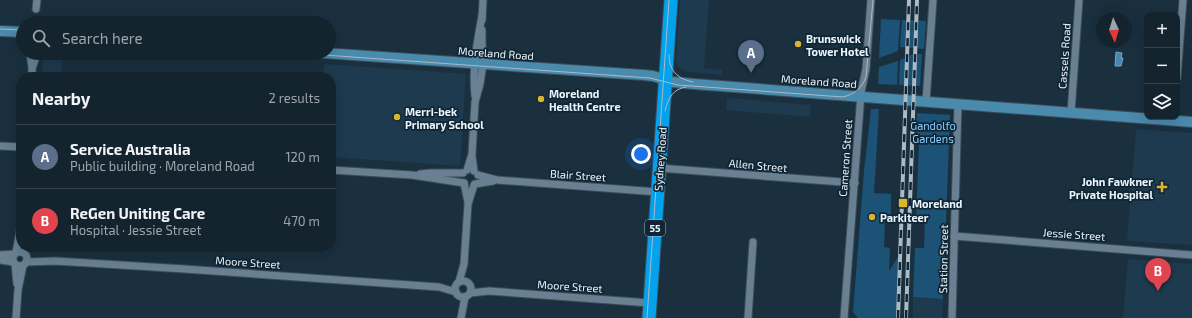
<!DOCTYPE html>
<html lang="en">
<head>
<meta charset="utf-8">
<style>
  body { margin:0; font-family:"Exo 2",sans-serif; background:#1d2c37; color:#f1f3f6 }
  .controls { position:absolute; right:12px; top:12px; display:grid; overflow:hidden; border-radius:8px; box-shadow:0 4px 16px #0002 }
  .controls button { width:36px; height:36px; display:grid; place-items:center; padding:0; border:0; border-bottom:1px solid #33414b; background:#14242f; color:#f1f3f6; font:20px sans-serif }
  .compass { position:absolute; left:1096px; top:12px; width:36px; height:36px; border-radius:50%; background:#14242f; box-shadow:0 4px 16px #0002; rotate:176deg }
  .you { position:absolute; left:641px; top:154px; width:14px; height:14px; margin:-10px; border:3px solid #fff; border-radius:50%; background:#1a73e8; box-shadow:0 0 0 6px #1a73e833 }
  .badge { display:grid; place-items:center; width:26px; height:26px; border-radius:50%; background:#dbb333; color:#fff; font-size:13px; font-weight:700 }
  .pin { position:absolute; translate:-50% -33px; filter:drop-shadow(0 1px 2px #0008) }
  .pin::after { content:''; position:absolute; top:21px; width:14px; height:12px; background:inherit; clip-path:polygon(0 0,100% 0,50% 100%) }
  .list { margin:0; padding:0; list-style:none }
  h2 { display:flex; justify-content:space-between; align-items:center; height:52px; margin:0; padding:0 16px; font-size:17px }
  h2 small { font-size:13px; font-weight:400; color:#9da4aa }
  .list li { display:grid; grid-template-columns:26px 1fr auto; gap:12px; align-items:center; box-sizing:border-box; height:64px; padding:0 16px; border-top:1px solid #33414b }
  .list b { display:block; font-size:15px; white-space:nowrap }
  .list p { margin:0; font-size:13px; white-space:nowrap; color:#9da4aa }
  .list em { font-size:13px; font-style:normal; color:#9da4aa }
  .icon { flex:none; width:22px; height:22px; fill:none; stroke:currentColor; stroke-width:2; stroke-linecap:round; stroke-linejoin:round }
  .map { position:relative; flex:none; width:1192px; height:318px; overflow:hidden }
  .search { position:absolute; background:#14242f; box-shadow:0 4px 16px #0002; left:16px; top:16px; width:320px; height:44px; display:flex; align-items:center; gap:10px; box-sizing:border-box; padding:0 14px; border-radius:22px; color:#9da4aa; font-size:15px }
  .panel { position:absolute; background:#14242f; box-shadow:0 4px 16px #0002; left:16px; top:72px; width:320px; height:180px; border-radius:16px }
  .map>svg:first-child { display:block }
  .built { fill:#1e3a4e }
  .green { fill:#1b5275 }
  .water { fill:#4786b0; stroke:#78a8c7 }
  .lines { fill:none; stroke-linecap:round; stroke-linejoin:round }
  .street-casing { stroke:#3b4d59; stroke-width:9 }
  .secondary-casing { stroke:#3b4d59; stroke-width:12 }
  .highway-casing { stroke:#3b4d59; stroke-width:15 }
  .street { stroke:#688091; stroke-width:7 }
  .secondary { stroke:#4a8aad; stroke-width:10 }
  .highway { stroke:#04a2ed; stroke-width:13 }
  .tram { stroke:#acbac4; stroke-width:1 }
  .rail-casing { stroke:#acbac4; stroke-width:4 }
  .rail { stroke:#102634; stroke-width:2.5; stroke-dasharray:8; stroke-linecap:butt }
  .poi-dot { fill:#dbb333; stroke:#102634; stroke-width:1.5 }
  .labels { text-anchor:middle; dominant-baseline:central; stroke-width:3.5; stroke-linejoin:round; paint-order:stroke }
  .shield { fill:#102634; stroke:#a9b8c1; stroke-width:1 }
  .shield-label { font-size:10px; font-weight:bold; fill:#ebf6fe }
  .poi-label { font-size:11px; font-weight:bold; fill:#ebf6fe; stroke:#102634; text-anchor:start }
  .street-label { font-size:11px; fill:#ebf6fe; stroke:#102634 }
  .park-label { font-size:11px; fill:#89cdfe; stroke:#102634 }
</style>
</head>
<body>
<div class="map">
<svg width="1192" height="318" viewBox="0 0 1192 318">
  <rect width="100%" height="100%" fill="#1a303f"/>
  <!-- built -->
  <g class="built">
    <path d="M680,0H709L704,68L722,70V75L688,72L680,68L677,64L676,61Z"/>
    <path d="M43,53H62L61,77H42Z"/>
    <path d="M324,64L466,74L460,166L331,157V77H323Z"/>
    <path d="M727,98L811,105L810,117L726,110Z"/>
    <path d="M1136,129L1192,133V245L1127,241Z"/>
    <path d="M1128,259L1192,264V318H1123Z"/>
    <path d="M913,297L943,299L942,318H913Z"/>
  </g>
  <!-- green -->
  <g class="green">
    <path d="M881,19L900,20L898,51L879,58Z"/>
    <path d="M902,20L926,21L924,49L900,47Z"/>
    <path d="M913,54H922L920,86L899,85L900,60Z"/>
    <path d="M898,61L897,85L878,84L879,67Z"/>
    <path d="M871,109H879L874,193L891,194V218H885L884,247L890,248L889,271L900,254L898,318H858L853,312L864,171Z"/>
    <path d="M917,113L950,115L943,299L913,297L915,248H924L925,220L916,219L919,142H916Z"/>
  </g>
  <!-- water -->
  <path class="water" d="M1116,52L1122,53L1121,58H1123L1121,66H1115Z"/>
  <g class="lines">
    <defs>
      <g id="street">
        <path d="M36,9L37,0"/>
        <path d="M482,20L483,0"/>
        <path d="M482,30C482,41 481,55 488,65"/>
        <path d="M30,53L32,67"/>
        <path d="M32,77V69L37,53"/>
        <path d="M1177,78L1183,0"/>
        <path d="M475,96C472,69 477,42 482,16"/>
        <path d="M926,102L933,0"/>
        <path d="M1071,113L1079,0"/>
        <path d="M0,146L21,147"/>
        <path d="M472,156L474,171"/>
        <path d="M659,168L855,183"/>
        <path d="M331,170L412,175L464,183"/>
        <path d="M467,170L472,154L475,102L480,84L483,64"/>
        <path d="M420,174L430,173H463"/>
        <path d="M478,175L497,180L658,192"/>
        <path d="M464,183L468,202"/>
        <path d="M475,184L493,181"/>
        <path d="M954,236L1192,255"/>
        <circle cx="20" cy="259" r="7"/>
        <path d="M16,252L21,226"/>
        <path d="M0,255L14,254"/>
        <path d="M0,260L13,262"/>
        <path d="M26,262L56,261L185,269L439,287L456,292"/>
        <path d="M15,264L17,284"/>
        <circle cx="463" cy="289" r="8"/>
        <path d="M459,282L464,264L468,204L474,185"/>
        <path d="M470,293L489,291L650,303"/>
        <path d="M16,318L18,290L23,265"/>
        <path d="M461,318L465,297"/>
        <path d="M748,318L753,242"/>
        <path d="M844,318L860,107L861,92L866,69L871,0"/>
        <path d="M952,318L958,104"/>
      </g>
      <g id="secondary">
        <path d="M0,31L23,32"/>
        <path d="M324,53L644,75L653,76L673,82L694,84L1192,122"/>
      </g>
      <path id="highway" d="M649,318L671,0"/>
    </defs>
    <!-- street casing -->
    <use href="#street" class="street-casing"/>
    <!-- secondary casing -->
    <use href="#secondary" class="secondary-casing"/>
    <!-- highway casing -->
    <use href="#highway" class="highway-casing"/>
    <!-- street -->
    <use href="#street" class="street"/>
    <!-- secondary -->
    <use href="#secondary" class="secondary"/>
    <!-- highway -->
    <use href="#highway" class="highway"/>
    <!-- tram -->
    <g class="tram">
      <path d="M0,29L23,30"/>
      <path d="M296,53L650,78L678,85L843,97C855,94 862,88 866,77L873,0"/>
      <path d="M669,55C669,71 678,79 693,82"/>
      <path d="M665,111C668,98 673,89 686,87"/>
      <path d="M647,318L669,0"/>
    </g>
    <defs>
      <g id="rail">
        <path d="M898,318L909,0"/>
        <path d="M906,318L917,0"/>
      </g>
    </defs>
    <!-- rail casing -->
    <use href="#rail" class="rail-casing"/>
    <!-- rail -->
    <use href="#rail" class="rail"/>
  </g>
  <!-- markers -->
  <g class="poi-dot">
    <circle cx="798" cy="44" r="4"/>
    <circle cx="541" cy="99" r="4"/>
    <circle cx="397" cy="117" r="4"/>
    <path d="M1160 181h4v4h4v4h-4v4h-4v-4h-4v-4h4z"/>
    <rect x="898" y="198" width="10" height="10" rx="2"/>
    <circle cx="872" cy="217" r="4"/>
  </g>
  <g class="labels">
    <!-- shield labels -->
    <rect class="shield" x="645" y="220" width="20" height="16" rx="3"/>
    <g class="shield-label">
      <text x="655" y="228">55</text>
    </g>
    <!-- poi labels -->
    <g class="poi-label">
      <text x="806" y="38">Brunswick<tspan x="806" dy="13">Tower Hotel</tspan></text>
      <text x="549" y="93">Moreland<tspan x="549" dy="13">Health Centre</tspan></text>
      <text x="405" y="111">Merri-bek<tspan x="405" dy="13">Primary School</tspan></text>
      <text x="1153" y="181" text-anchor="end">John Fawkner<tspan x="1153" dy="13">Private Hospital</tspan></text>
      <text x="912" y="203">Moreland</text>
      <text x="880" y="217">Parkiteer</text>
    </g>
    <!-- street labels -->
    <g class="street-label">
      <text transform="translate(496 53) rotate(4)">Moreland Road</text>
      <text transform="translate(1064 56) rotate(-86)">Cassels Road</text>
      <text transform="translate(819 81) rotate(4)">Moreland Road</text>
      <text transform="translate(845 158) rotate(-86)">Cameron Street</text>
      <text transform="translate(660 159) rotate(-86)">Sydney Road</text>
      <text transform="translate(758 165) rotate(5)">Allen Street</text>
      <text transform="translate(578 175) rotate(4)">Blair Street</text>
      <text transform="translate(1074 234) rotate(4)">Jessie Street</text>
      <text transform="translate(943 259) rotate(-89)">Station Street</text>
      <text transform="translate(248 262) rotate(4)">Moore Street</text>
      <text transform="translate(570 286) rotate(4)">Moore Street</text>
    </g>
    <!-- park labels -->
    <g class="park-label">
      <text x="933" y="125">Gandolfo<tspan x="933" dy="13">Gardens</tspan></text>
    </g>
  </g>
</svg>
<div class="controls">
<button>+</button>
<button>−</button>
<button><svg class="icon" aria-label="layers" viewBox="0 0 24 24"><path d="M12 4l9 5-9 5-9-5zM3 14l9 5 9-5"/></svg></button>
</div>
<svg class="compass" viewBox="-18 -18 36 36"><path d="M0-13l5 13h-10z" fill="#e53935"/><path d="M0 13l5-13h-10z" fill="#9da4aa"/></svg>
<div class="you"></div>
<div class="pin badge" style="left:751px;top:73px;background:#5c6f8a">A</div>
<div class="pin badge" style="left:1158px;top:291px;background:#e0444e">B</div>
<div class="search"><svg class="icon" aria-label="search" viewBox="0 0 24 24"><circle cx="10" cy="10" r="6"/><path d="M15 15l6 6"/></svg>Search here</div>
<section class="panel">
<h2>Nearby<small>2 results</small></h2>
<ul class="list">
<li><span class="badge" style="background:#5c6f8a">A</span><div><b>Service Australia</b><p>Public building · Moreland Road</p></div><em>120 m</em></li>
<li><span class="badge" style="background:#e0444e">B</span><div><b>ReGen Uniting Care</b><p>Hospital · Jessie Street</p></div><em>470 m</em></li>
</ul>
</section>
</div>
</body>
</html>
